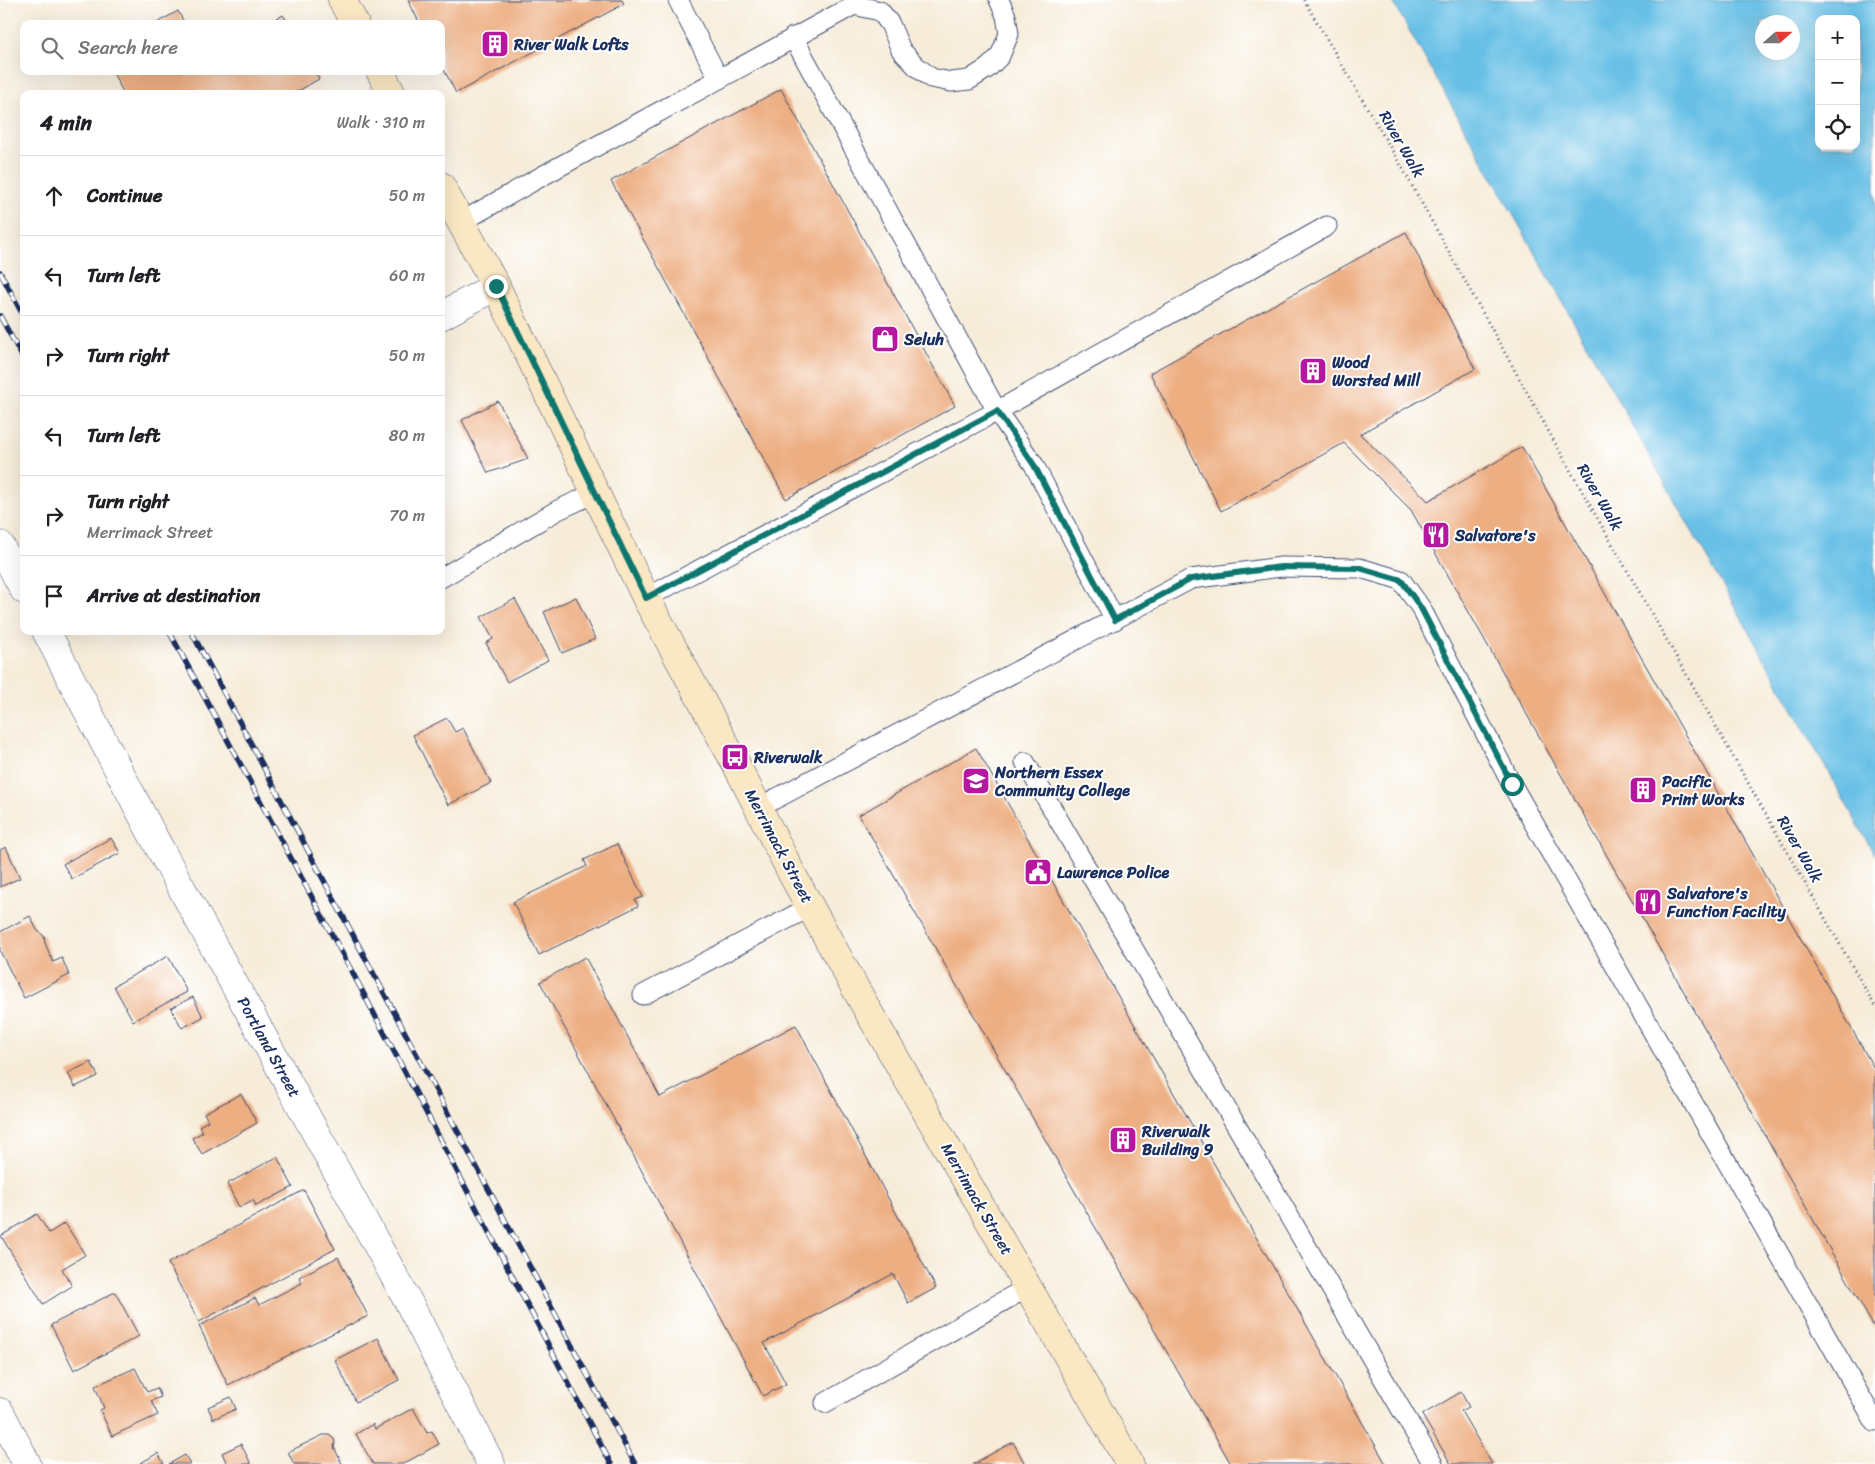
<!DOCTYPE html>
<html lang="en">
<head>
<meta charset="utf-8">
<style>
  body { margin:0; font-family:Sriracha,sans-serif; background:#f6f6f6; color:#202124 }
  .controls { position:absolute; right:15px; top:15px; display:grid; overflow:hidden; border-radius:10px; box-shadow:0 5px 20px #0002 }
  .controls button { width:45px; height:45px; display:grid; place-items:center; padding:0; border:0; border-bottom:1px solid #e0e0e0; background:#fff; color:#202124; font:25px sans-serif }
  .compass { position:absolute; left:1755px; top:15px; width:45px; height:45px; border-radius:50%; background:#fff; box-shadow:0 5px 20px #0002; rotate:69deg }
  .stop { position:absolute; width:15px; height:15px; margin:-11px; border:4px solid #0f766e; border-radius:50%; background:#fff }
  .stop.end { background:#0f766e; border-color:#fff; box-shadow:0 1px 5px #0008 }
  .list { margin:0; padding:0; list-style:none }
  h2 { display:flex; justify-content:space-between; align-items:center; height:65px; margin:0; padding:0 20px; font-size:21px }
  h2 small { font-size:16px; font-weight:400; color:#757577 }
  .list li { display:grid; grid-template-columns:32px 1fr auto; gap:15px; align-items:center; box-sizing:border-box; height:80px; padding:0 20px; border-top:1px solid #e0e0e0 }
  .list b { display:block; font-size:19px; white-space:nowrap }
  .list p { margin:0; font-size:16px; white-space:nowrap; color:#757577 }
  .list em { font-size:16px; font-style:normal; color:#757577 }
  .icon { flex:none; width:28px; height:28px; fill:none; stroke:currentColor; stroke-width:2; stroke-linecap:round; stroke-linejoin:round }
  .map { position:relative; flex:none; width:1875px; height:1464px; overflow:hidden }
  .search { position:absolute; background:#fff; box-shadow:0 5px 20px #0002; left:20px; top:20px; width:425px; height:55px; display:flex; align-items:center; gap:12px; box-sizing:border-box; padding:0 18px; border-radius:10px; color:#757577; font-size:19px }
  .panel { position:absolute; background:#fff; box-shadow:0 5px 20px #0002; left:20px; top:90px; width:425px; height:545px; border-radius:10px }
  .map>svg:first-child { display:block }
  .water { fill:#68c0e6; stroke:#4278a2; fill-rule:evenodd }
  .building { fill:#edae82 }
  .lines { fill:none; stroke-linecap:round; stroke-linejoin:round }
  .service-casing { stroke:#3c4b70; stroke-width:21 }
  .minor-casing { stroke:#3c4b70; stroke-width:29 }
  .secondary-casing { stroke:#3c4b70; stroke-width:29 }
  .path { stroke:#3c4b70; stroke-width:3; stroke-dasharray:1 4; stroke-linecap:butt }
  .service { stroke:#fff; stroke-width:19 }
  .minor { stroke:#fff; stroke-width:28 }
  .secondary { stroke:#fae7c3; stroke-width:28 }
  .rail-casing { stroke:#1b2f5e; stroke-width:5.5 }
  .rail { stroke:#fff; stroke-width:4; stroke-dasharray:11; stroke-linecap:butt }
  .route { stroke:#0f766e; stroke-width:6 }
  .labels { text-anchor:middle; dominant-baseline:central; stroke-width:4; stroke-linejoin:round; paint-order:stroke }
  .poi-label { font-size:16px; font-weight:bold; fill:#1b2f5e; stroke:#fff; text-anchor:start }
  .street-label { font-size:16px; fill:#1b2f5e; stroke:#fff }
</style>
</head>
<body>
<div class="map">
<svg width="1875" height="1464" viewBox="0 0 1875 1464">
  <rect width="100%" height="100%" fill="#fff"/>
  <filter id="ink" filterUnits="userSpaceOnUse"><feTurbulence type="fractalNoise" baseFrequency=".02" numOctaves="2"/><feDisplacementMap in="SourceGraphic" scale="10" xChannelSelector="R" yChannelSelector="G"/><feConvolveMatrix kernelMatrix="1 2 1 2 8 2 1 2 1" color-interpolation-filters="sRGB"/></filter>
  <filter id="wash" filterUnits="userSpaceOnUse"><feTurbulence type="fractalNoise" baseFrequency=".0096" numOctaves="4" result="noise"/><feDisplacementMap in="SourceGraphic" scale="20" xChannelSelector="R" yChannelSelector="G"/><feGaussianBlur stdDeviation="1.12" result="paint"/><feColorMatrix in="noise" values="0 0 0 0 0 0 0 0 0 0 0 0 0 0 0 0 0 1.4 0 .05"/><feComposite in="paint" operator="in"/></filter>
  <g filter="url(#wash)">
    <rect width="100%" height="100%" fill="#f6ecd9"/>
    <!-- water -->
    <path class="water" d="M1392,0H1875V855ZM1819,19H1856V146H1819ZM1762,22H1792V52H1762Z"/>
    <g id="blocks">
      <!-- building -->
      <g class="building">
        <path d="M408,0H622L624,4L456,93L441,64V24H420Z"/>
        <path d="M178,11L185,24H155Z"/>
        <path d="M283,15L289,24H267Z"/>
        <path d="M112,71H315L319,79L293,94H124Z"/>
        <path d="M781,89L955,406L786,499L611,181Z"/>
        <path d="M1406,232L1475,369L1360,434L1428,501L1522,447L1875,1070V1329L1411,510L1344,443L1221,511L1150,373Z"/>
        <path d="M498,401L528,459L488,473L462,420Z"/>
        <path d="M576,597L595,639L562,653L544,612Z"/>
        <path d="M515,599L548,660L507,682L486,643L493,639L481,617Z"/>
        <path d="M447,718L455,732L463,728L491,783L448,805L413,735Z"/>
        <path d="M976,748L1386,1464H1231L859,815Z"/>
        <path d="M111,838L120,853L72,879L63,864Z"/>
        <path d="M617,844L643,897L635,900L638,906L539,955L513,902L587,866L584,860Z"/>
        <path d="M6,847L20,878L0,887V850Z"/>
        <path d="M30,916L37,930L44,936L45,943L53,962L62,958L69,975L24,998L0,951V932Z"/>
        <path d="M168,956L187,992L133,1021L114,986Z"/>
        <path d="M585,957L660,1097L796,1025L936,1288L908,1303L893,1274L764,1343L786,1384L763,1396L540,982Z"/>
        <path d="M193,997L203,1017L182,1028L171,1008Z"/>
        <path d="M91,1062L98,1076L75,1087L68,1073Z"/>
        <path d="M241,1094L257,1123L202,1154L192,1138L203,1132L199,1126L208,1121L204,1113Z"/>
        <path d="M277,1157L293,1187L256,1206L253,1200L239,1207L227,1184Z"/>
        <path d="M304,1190L335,1249L199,1322L168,1263Z"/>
        <path d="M37,1214L49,1233L65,1223L85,1255L62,1269L72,1286L43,1304L1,1236Z"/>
        <path d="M338,1257L368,1316L228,1385L199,1326L255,1298L259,1305L302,1283L299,1277Z"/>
        <path d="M115,1292L139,1336L74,1370L51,1325Z"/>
        <path d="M378,1338L399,1380L356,1402L335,1360Z"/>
        <path d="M135,1368L147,1392L157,1388L161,1397L151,1401L158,1415L112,1436L100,1410L104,1408L95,1386Z"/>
        <path d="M1461,1392L1469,1407L1461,1411L1492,1464H1451L1422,1415Z"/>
        <path d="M231,1397L236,1409L213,1419L208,1407Z"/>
        <path d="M413,1408L427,1433L432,1431L439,1444L403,1464H373L356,1434L373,1424L375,1429Z"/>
        <path d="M323,1435H329L334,1439L335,1443L334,1447L342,1464H294L288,1452Z"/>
        <path d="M1013,1442L1025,1464H973Z"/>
        <path d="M241,1444L251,1464H227L222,1453Z"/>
        <path d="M158,1453L164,1464H139Z"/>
        <path d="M185,1455L190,1464H169Z"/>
      </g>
    </g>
  </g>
  <g filter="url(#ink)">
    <use href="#blocks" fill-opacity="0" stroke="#3c4b70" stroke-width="1"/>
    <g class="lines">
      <defs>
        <g id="service">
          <path d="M678,0L719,79"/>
          <path d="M793,37L997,411L1034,465L1115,620"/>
          <path d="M461,222L544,175L854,5L880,11L890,24L901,50L916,66L931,78L951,82L969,80L988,68L1000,56L1009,34L1006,16L999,0"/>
          <path d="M441,578L558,510L595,493"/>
          <path d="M646,598L997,411L1327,226"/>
          <path d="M1025,762L1433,1464"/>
          <path d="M758,808L1191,579L1281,567L1360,568L1401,580L1421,608L1512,785L1875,1422"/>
          <path d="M643,995L810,907"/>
          <path d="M825,1403L1028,1287"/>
        </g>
        <g id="minor">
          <path d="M441,316L496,286"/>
          <path d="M0,545L24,590"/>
          <path d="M46,631L153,836L410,1305L491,1464"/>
          <path d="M0,1412L27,1464"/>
        </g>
        <g id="secondary">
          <path d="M342,0L355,24"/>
          <path d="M380,71L392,94"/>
          <path d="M441,186L496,286L646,598L739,770L793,876L868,1011L1130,1464"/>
        </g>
      </defs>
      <!-- service casing -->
      <use href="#service" class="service-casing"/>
      <!-- minor casing -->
      <use href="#minor" class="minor-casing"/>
      <!-- secondary casing -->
      <use href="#secondary" class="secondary-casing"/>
      <!-- path -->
      <path class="path" d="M1304,0L1400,164L1574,477L1875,1006"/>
      <!-- service -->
      <use href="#service" class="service"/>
      <!-- minor -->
      <use href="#minor" class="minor"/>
      <!-- secondary -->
      <use href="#secondary" class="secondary"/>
      <defs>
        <g id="rail">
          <path d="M0,272L24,317"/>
          <path d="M0,316L24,360"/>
          <path d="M169,631L358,983L611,1464"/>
          <path d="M191,631L635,1464"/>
        </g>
      </defs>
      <!-- rail casing -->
      <use href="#rail" class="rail-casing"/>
      <!-- rail -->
      <use href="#rail" class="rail"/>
    </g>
  </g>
  <g class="lines" filter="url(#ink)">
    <!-- route -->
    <path class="route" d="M496,286L646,598L997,411L1034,465L1115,620L1191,579L1281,567L1360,568L1401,580L1421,608L1512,784"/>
  </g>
  <!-- icons -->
  <defs>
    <symbol id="building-square" viewBox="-11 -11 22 22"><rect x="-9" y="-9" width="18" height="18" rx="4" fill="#b5179e" stroke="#fff"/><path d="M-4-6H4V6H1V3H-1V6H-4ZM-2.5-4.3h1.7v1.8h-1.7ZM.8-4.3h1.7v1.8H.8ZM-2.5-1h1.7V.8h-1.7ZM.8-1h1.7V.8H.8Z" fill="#fff"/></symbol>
    <symbol id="shop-square" viewBox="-11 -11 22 22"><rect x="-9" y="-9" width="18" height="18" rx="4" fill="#b5179e" stroke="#fff"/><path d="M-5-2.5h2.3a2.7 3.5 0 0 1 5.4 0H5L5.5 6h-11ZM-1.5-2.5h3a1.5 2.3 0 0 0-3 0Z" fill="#fff"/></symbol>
    <symbol id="restaurant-square" viewBox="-11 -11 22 22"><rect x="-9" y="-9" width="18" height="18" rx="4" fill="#b5179e" stroke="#fff"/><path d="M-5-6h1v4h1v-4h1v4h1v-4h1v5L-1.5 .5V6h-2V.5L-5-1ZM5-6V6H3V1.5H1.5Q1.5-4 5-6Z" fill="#fff"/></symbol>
    <symbol id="bus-square" viewBox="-11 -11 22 22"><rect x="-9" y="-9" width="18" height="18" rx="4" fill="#b5179e" stroke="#fff"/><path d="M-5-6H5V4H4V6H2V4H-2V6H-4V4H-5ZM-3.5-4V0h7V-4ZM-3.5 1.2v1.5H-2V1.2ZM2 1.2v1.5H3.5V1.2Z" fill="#fff"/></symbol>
    <symbol id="university-square" viewBox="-11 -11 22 22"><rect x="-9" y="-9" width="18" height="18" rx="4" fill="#b5179e" stroke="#fff"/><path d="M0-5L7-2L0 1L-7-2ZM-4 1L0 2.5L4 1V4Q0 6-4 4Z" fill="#fff"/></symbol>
    <symbol id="civic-square" viewBox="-11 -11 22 22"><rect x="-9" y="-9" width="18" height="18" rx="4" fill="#b5179e" stroke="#fff"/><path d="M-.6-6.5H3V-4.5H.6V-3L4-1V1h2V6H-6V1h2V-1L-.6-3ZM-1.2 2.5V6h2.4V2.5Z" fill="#fff"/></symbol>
  </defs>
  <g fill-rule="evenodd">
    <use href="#building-square" x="479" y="28" width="32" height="32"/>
    <use href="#shop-square" x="869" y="323" width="32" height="32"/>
    <use href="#building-square" x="1297" y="355" width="32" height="32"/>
    <use href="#restaurant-square" x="1420" y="519" width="32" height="32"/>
    <use href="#bus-square" x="719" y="741" width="32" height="32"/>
    <use href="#university-square" x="960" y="765" width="32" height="32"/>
    <use href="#building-square" x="1627" y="774" width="32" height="32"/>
    <use href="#civic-square" x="1022" y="856" width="32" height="32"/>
    <use href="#restaurant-square" x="1632" y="886" width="32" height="32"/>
    <use href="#building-square" x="1107" y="1124" width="32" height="32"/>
  </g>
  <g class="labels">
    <!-- poi labels -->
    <g class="poi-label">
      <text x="514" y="44">River Walk Lofts</text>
      <text x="904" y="339">Seluh</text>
      <text x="1332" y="362">Wood<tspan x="1332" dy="18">Worsted Mill</tspan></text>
      <text x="1455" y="535">Salvatore's</text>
      <text x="754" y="757">Riverwalk</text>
      <text x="995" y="772">Northern Essex<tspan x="995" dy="18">Community College</tspan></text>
      <text x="1662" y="781">Pacific<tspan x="1662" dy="18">Print Works</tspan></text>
      <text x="1057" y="872">Lawrence Police</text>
      <text x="1667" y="893">Salvatore's<tspan x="1667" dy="18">Function Facility</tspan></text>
      <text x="1142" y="1131">Riverwalk<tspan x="1142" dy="18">Building 9</tspan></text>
    </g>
    <!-- street labels -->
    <g class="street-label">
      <text transform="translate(1402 144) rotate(60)">River Walk</text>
      <text transform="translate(1600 497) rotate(60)">River Walk</text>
      <text transform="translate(779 846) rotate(62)">Merrimack Street</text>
      <text transform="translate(1800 849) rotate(60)">River Walk</text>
      <text transform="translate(269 1047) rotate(61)">Portland Street</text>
      <text transform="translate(977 1199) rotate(60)">Merrimack Street</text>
    </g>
  </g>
</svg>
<div class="controls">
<button>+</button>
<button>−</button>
<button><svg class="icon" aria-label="locate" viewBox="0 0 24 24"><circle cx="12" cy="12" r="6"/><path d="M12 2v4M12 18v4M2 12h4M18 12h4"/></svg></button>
</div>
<svg class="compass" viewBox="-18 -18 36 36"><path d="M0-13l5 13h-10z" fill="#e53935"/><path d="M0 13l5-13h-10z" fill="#757577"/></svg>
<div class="stop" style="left:1512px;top:784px"></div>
<div class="stop end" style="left:496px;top:286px"></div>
<div class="search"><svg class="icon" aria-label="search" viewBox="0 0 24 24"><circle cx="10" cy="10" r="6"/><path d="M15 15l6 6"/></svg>Search here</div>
<section class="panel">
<h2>4 min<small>Walk · 310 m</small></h2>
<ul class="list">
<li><svg class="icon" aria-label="ahead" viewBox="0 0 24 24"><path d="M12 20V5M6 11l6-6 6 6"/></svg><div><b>Continue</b></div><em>50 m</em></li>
<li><svg class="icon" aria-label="left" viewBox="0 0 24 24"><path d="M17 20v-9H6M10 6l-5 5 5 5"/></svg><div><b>Turn left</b></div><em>60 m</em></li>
<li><svg class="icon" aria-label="right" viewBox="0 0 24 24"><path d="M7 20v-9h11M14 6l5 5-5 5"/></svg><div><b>Turn right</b></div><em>50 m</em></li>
<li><svg class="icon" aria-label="left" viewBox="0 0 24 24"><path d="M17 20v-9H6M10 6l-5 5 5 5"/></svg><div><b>Turn left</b></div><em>80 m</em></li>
<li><svg class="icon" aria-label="right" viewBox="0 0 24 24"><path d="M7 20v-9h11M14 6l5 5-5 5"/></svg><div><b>Turn right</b><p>Merrimack Street</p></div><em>70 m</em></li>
<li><svg class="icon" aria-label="arrive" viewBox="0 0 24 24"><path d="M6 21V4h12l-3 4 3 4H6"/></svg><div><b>Arrive at destination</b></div></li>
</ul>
</section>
</div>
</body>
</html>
